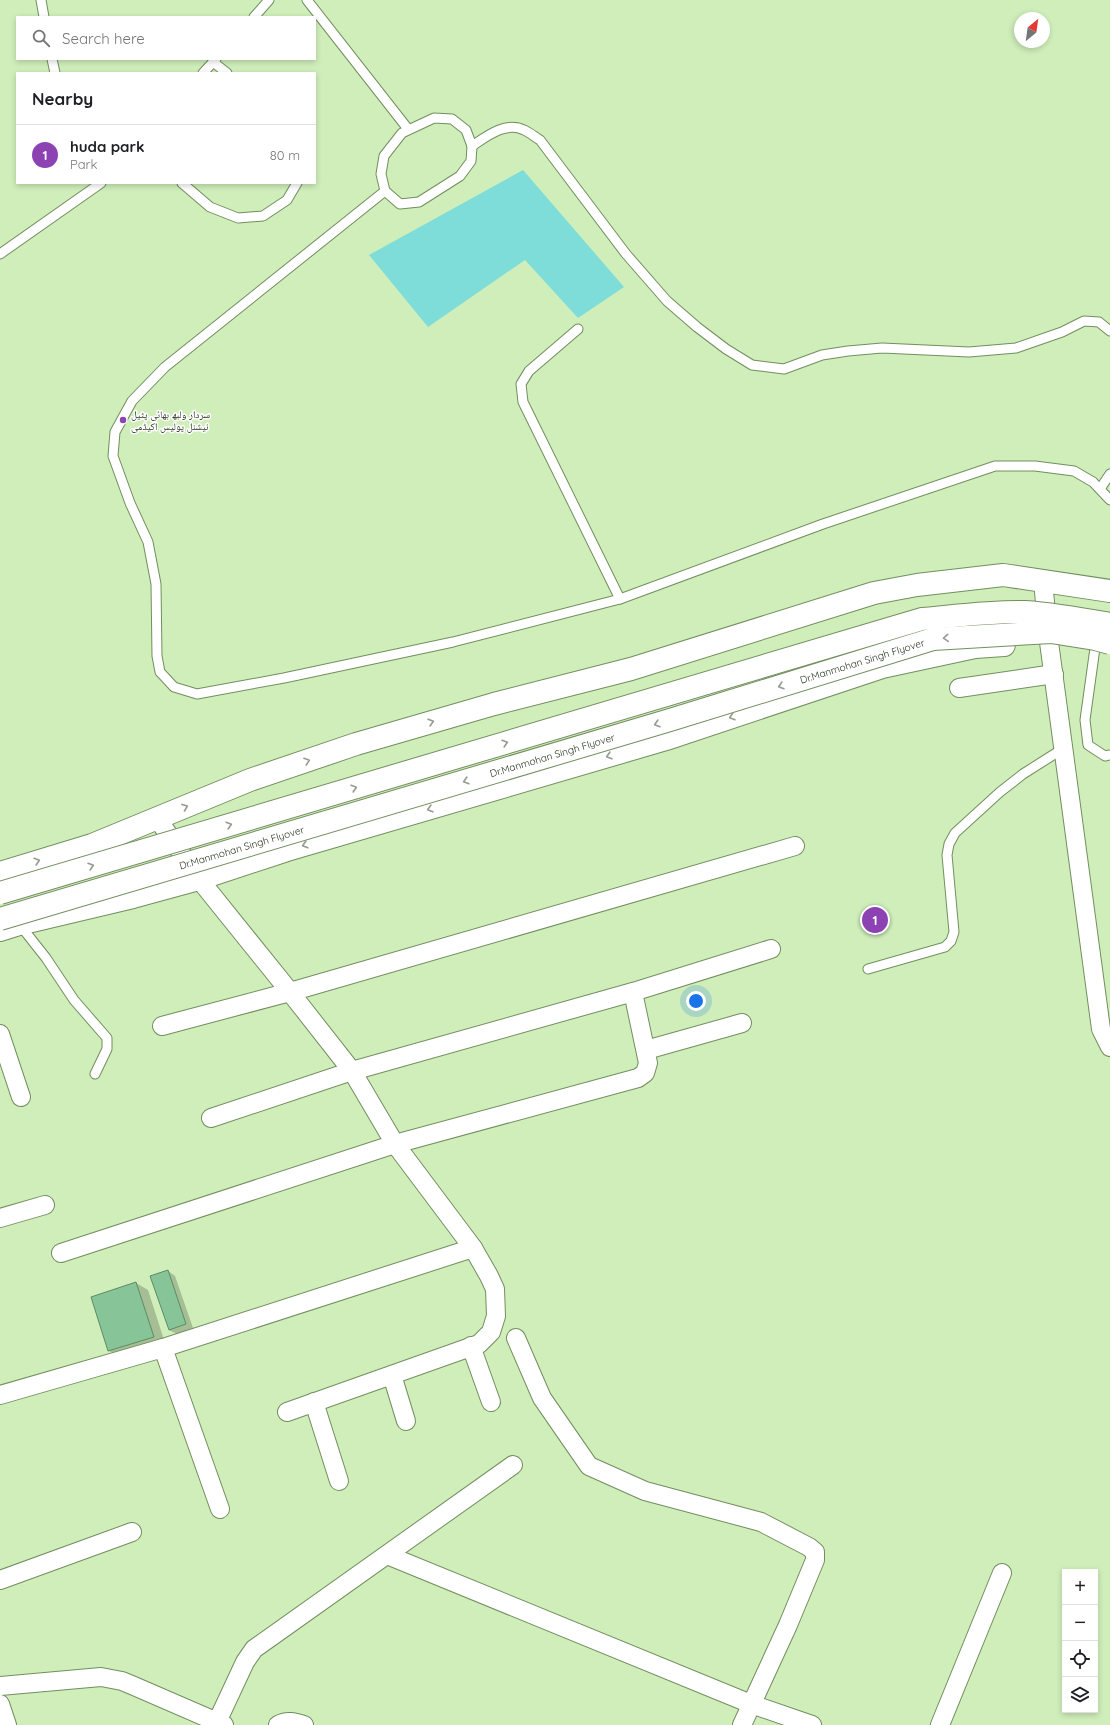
<!DOCTYPE html>
<html lang="en">
<head>
<meta charset="utf-8">
<style>
  body { margin:0; font-family:Quicksand,"Noto Naskh Arabic",sans-serif; background:#f6f6f6; color:#202124 }
  .controls { position:absolute; right:12px; bottom:12px; display:grid; overflow:hidden; border-radius:0px; box-shadow:0 2px 6px #0003 }
  .controls button { width:36px; height:36px; display:grid; place-items:center; padding:0; border:0; border-bottom:1px solid #e0e0e0; background:#fff; color:#202124; font:20px sans-serif }
  .compass { position:absolute; left:1014px; top:12px; width:36px; height:36px; border-radius:50%; background:#fff; box-shadow:0 2px 6px #0003; rotate:29deg }
  .you { position:absolute; left:696px; top:1001px; width:14px; height:14px; margin:-10px; border:3px solid #fff; border-radius:50%; background:#1a73e8; box-shadow:0 0 0 6px #1a73e833 }
  .badge { display:grid; place-items:center; width:26px; height:26px; border-radius:50%; background:#8d42b4; color:#fff; font-size:13px; font-weight:700 }
  .pin { position:absolute; translate:-50% -50%; border:2px solid #fff; box-shadow:0 1px 4px #0006 }
  .list { margin:0; padding:0; list-style:none }
  h2 { display:flex; justify-content:space-between; align-items:center; height:52px; margin:0; padding:0 16px; font-size:17px }
  h2 small { font-size:13px; font-weight:400; color:#757577 }
  .list li { display:grid; grid-template-columns:26px 1fr auto; gap:12px; align-items:center; box-sizing:border-box; height:60px; padding:0 16px; border-top:1px solid #e0e0e0 }
  .list b { display:block; font-size:15px; white-space:nowrap }
  .list p { margin:0; font-size:13px; white-space:nowrap; color:#757577 }
  .list em { font-size:13px; font-style:normal; color:#757577 }
  .icon { flex:none; width:22px; height:22px; fill:none; stroke:currentColor; stroke-width:2; stroke-linecap:round; stroke-linejoin:round }
  .map { position:relative; flex:none; width:1110px; height:1725px; overflow:hidden }
  .search { position:absolute; background:#fff; box-shadow:0 2px 6px #0003; left:16px; top:16px; width:300px; height:44px; display:flex; align-items:center; gap:10px; box-sizing:border-box; padding:0 14px; border-radius:0px; color:#757577; font-size:15px }
  .panel { position:absolute; background:#fff; box-shadow:0 2px 6px #0003; left:16px; top:72px; width:300px; height:112px; border-radius:0px }
  .map>svg:first-child { display:block }
  .water { fill:#7eddd9 }
  .shadow { fill:#0003 }
  .building { fill:#87c598; stroke:#5b8b68 }
  .lines { fill:none; stroke-linecap:round; stroke-linejoin:round }
  .lane-casing { stroke:#738e5f; stroke-width:11 }
  .street-casing { stroke:#738e5f; stroke-width:20 }
  .secondary-casing { stroke:#738e5f; stroke-width:24 }
  .lane { stroke:#fff; stroke-width:9 }
  .street { stroke:#fff; stroke-width:18 }
  .secondary { stroke:#fff; stroke-width:22 }
  .highway-bridge-casing { stroke:#738e5f; stroke-width:24; stroke-linecap:butt }
  .highway-bridge { stroke:#fff; stroke-width:22 }
  .oneway { stroke:#959b90 }
  .poi-dot { fill:#8d42b4; stroke:#fff; stroke-width:1.5 }
  .labels { text-anchor:middle; dominant-baseline:central; stroke-width:3; stroke-linejoin:round; paint-order:stroke }
  .poi-label { font-size:10px; fill:#2b3722; stroke:#fff; text-anchor:start }
  .street-label { font-size:10px; fill:#2b3722; stroke:#fff }
</style>
</head>
<body>
<div class="map">
<svg width="1110" height="1725" viewBox="0 0 1110 1725">
  <rect width="100%" height="100%" fill="#cfeeba"/>
  <!-- water -->
  <path class="water" d="M523,170L624,287L578,318L525,260L428,327L369,255Z"/>
  <!-- shadow -->
  <g class="shadow">
    <path d="M168,1271L175,1276L193,1328L177,1334L169,1330Z"/>
    <path d="M136,1283L148,1290L165,1343L120,1357L109,1351L92,1297Z"/>
  </g>
  <!-- building -->
  <g class="building">
    <path d="M168,1270L186,1324L169,1330L150,1276Z"/>
    <path d="M136,1282L154,1337L108,1351L91,1297Z"/>
  </g>
  <g class="lines">
    <defs>
      <g id="lane">
        <path d="M41,0L44,17"/>
        <path d="M307,0L408,129"/>
        <path d="M254,17L269,0"/>
        <path d="M52,59L55,73"/>
        <path d="M213,62L227,73"/>
        <path d="M203,73L216,59"/>
        <path d="M434,118L452,119L466,130L472,146L471,161L460,176L419,202L400,204L385,191L381,174L384,156L402,133Z"/>
        <path d="M472,146C487,136 506,121 524,130C529,132 535,137 540,140L626,254L667,301L697,327L726,349L752,365L784,369L822,355L848,351L882,348L969,352L1016,348L1062,332L1084,321L1099,322L1110,331"/>
        <path d="M182,183L210,207L238,218L263,216L287,200L297,183"/>
        <path d="M385,191L165,367L132,401L115,432L113,456L130,503L148,542L156,584L157,656L160,672L174,687L197,694L284,678L453,642L620,599L823,524L995,466H1035L1074,471L1093,482L1110,500"/>
        <path d="M0,254L101,183"/>
        <path d="M578,329L529,371L521,384L523,402L620,599"/>
        <path d="M1100,489L1110,474"/>
        <path d="M1095,648L1085,720L1088,745L1105,756L1110,755"/>
        <path d="M20,925L46,958L74,1000L107,1038V1049L95,1074"/>
        <path d="M868,969L945,947L951,941L954,932L947,855L949,844L955,833L1000,792L1023,774L1064,748"/>
      </g>
      <g id="street">
        <path d="M1043,582L1049,642L1101,1029L1110,1047"/>
        <path d="M959,688L1054,674"/>
        <path d="M157,818L199,879L290,992L352,1071L395,1144L473,1248L489,1276L495,1289L496,1316L491,1332L479,1344L287,1412"/>
        <path d="M162,1026L290,992L795,846"/>
        <path d="M0,1034L21,1097"/>
        <path d="M646,1050L742,1023"/>
        <path d="M211,1118L352,1071L633,992L771,949"/>
        <path d="M0,1218L45,1205"/>
        <path d="M61,1253L395,1144L638,1078L645,1073L648,1063L633,992"/>
        <path d="M516,1338L542,1398L589,1466L645,1491L761,1522L809,1547L815,1552V1560L788,1625L742,1725"/>
        <path d="M471,1346L491,1402"/>
        <path d="M163,1348L473,1248"/>
        <path d="M392,1375L406,1421"/>
        <path d="M0,1395L163,1348L220,1509"/>
        <path d="M314,1402L339,1481"/>
        <path d="M387,1555L751,1704L812,1725"/>
        <path d="M0,1580L132,1532"/>
        <path d="M0,1686L101,1677L122,1681L134,1686L224,1725"/>
        <path d="M0,1704L7,1725"/>
        <path d="M217,1722L245,1662L254,1649L513,1465"/>
        <path d="M278,1725C287,1720 294,1722 304,1725"/>
        <path d="M940,1725L1002,1573"/>
      </g>
      <g id="secondary">
        <path d="M0,873L92,845L250,780L356,744L494,704L631,669L874,593L917,585L1003,575L1110,591"/>
        <path d="M0,930L19,924L133,897L199,879L287,850L666,739L882,667L975,647L1004,645"/>
      </g>
    </defs>
    <!-- lane casing -->
    <use href="#lane" class="lane-casing"/>
    <!-- street casing -->
    <use href="#street" class="street-casing"/>
    <!-- secondary casing -->
    <use href="#secondary" class="secondary-casing"/>
    <!-- lane -->
    <use href="#lane" class="lane"/>
    <!-- street -->
    <use href="#street" class="street"/>
    <!-- secondary -->
    <use href="#secondary" class="secondary"/>
    <defs>
      <g id="highway-bridge">
        <path d="M0,893L922,619C956,616 991,611 1025,612C1054,614 1082,619 1110,624"/>
        <path id="s1" d="M0,919L670,720L933,639L1051,632L1095,639L1110,643"/>
      </g>
    </defs>
    <!-- highway-bridge casing -->
    <use href="#highway-bridge" class="highway-bridge-casing"/>
    <!-- highway-bridge -->
    <use href="#highway-bridge" class="highway-bridge"/>
  </g>
  <!-- one-way arrows -->
  <defs><path id="oneway-chevron" d="M-2-3.5L2.5 0L-2 3.5" fill="none" stroke-width="1.6" stroke-linecap="round" stroke-linejoin="round"/></defs>
  <g class="oneway">
    <use href="#oneway-chevron" transform="translate(946 638) rotate(176)"/>
    <use href="#oneway-chevron" transform="translate(781 686) rotate(163)"/>
    <use href="#oneway-chevron" transform="translate(732 717) rotate(162)"/>
    <use href="#oneway-chevron" transform="translate(431 722) rotate(-16)"/>
    <use href="#oneway-chevron" transform="translate(657 724) rotate(163)"/>
    <use href="#oneway-chevron" transform="translate(505 743) rotate(-17)"/>
    <use href="#oneway-chevron" transform="translate(609 756) rotate(164)"/>
    <use href="#oneway-chevron" transform="translate(307 761) rotate(-19)"/>
    <use href="#oneway-chevron" transform="translate(466 781) rotate(163)"/>
    <use href="#oneway-chevron" transform="translate(354 788) rotate(-17)"/>
    <use href="#oneway-chevron" transform="translate(185 807) rotate(-22)"/>
    <use href="#oneway-chevron" transform="translate(430 809) rotate(164)"/>
    <use href="#oneway-chevron" transform="translate(229 825) rotate(-17)"/>
    <use href="#oneway-chevron" transform="translate(305 845) rotate(164)"/>
    <use href="#oneway-chevron" transform="translate(37 861) rotate(-17)"/>
    <use href="#oneway-chevron" transform="translate(91 866) rotate(-17)"/>
  </g>
  <!-- markers -->
  <circle class="poi-dot" cx="123" cy="420" r="4"/>
  <g class="labels">
    <!-- poi labels -->
    <g class="poi-label">
      <text x="131" y="414">سردار ولبھ بھائی پٹیل<tspan x="131" dy="12">نیشنل پولیس اکیڈمی</tspan></text>
    </g>
    <!-- street labels -->
    <g class="street-label">
      <text stroke="none"><textPath href="#s1" startOffset="900">Dr.Manmohan Singh Flyover</textPath></text>
      <text stroke="none"><textPath href="#s1" startOffset="576">Dr.Manmohan Singh Flyover</textPath></text>
      <text stroke="none"><textPath href="#s1" startOffset="252">Dr.Manmohan Singh Flyover</textPath></text>
    </g>
  </g>
</svg>
<div class="controls">
<button>+</button>
<button>−</button>
<button><svg class="icon" aria-label="locate" viewBox="0 0 24 24"><circle cx="12" cy="12" r="6"/><path d="M12 2v4M12 18v4M2 12h4M18 12h4"/></svg></button>
<button><svg class="icon" aria-label="layers" viewBox="0 0 24 24"><path d="M12 4l9 5-9 5-9-5zM3 14l9 5 9-5"/></svg></button>
</div>
<svg class="compass" viewBox="-18 -18 36 36"><path d="M0-13l5 13h-10z" fill="#e53935"/><path d="M0 13l5-13h-10z" fill="#757577"/></svg>
<div class="you"></div>
<div class="pin badge" style="left:875px;top:920px">1</div>
<div class="search"><svg class="icon" aria-label="search" viewBox="0 0 24 24"><circle cx="10" cy="10" r="6"/><path d="M15 15l6 6"/></svg>Search here</div>
<section class="panel">
<h2>Nearby<small></small></h2>
<ul class="list">
<li><span class="badge">1</span><div><b>huda park</b><p>Park</p></div><em>80 m</em></li>
</ul>
</section>
</div>
</body>
</html>
